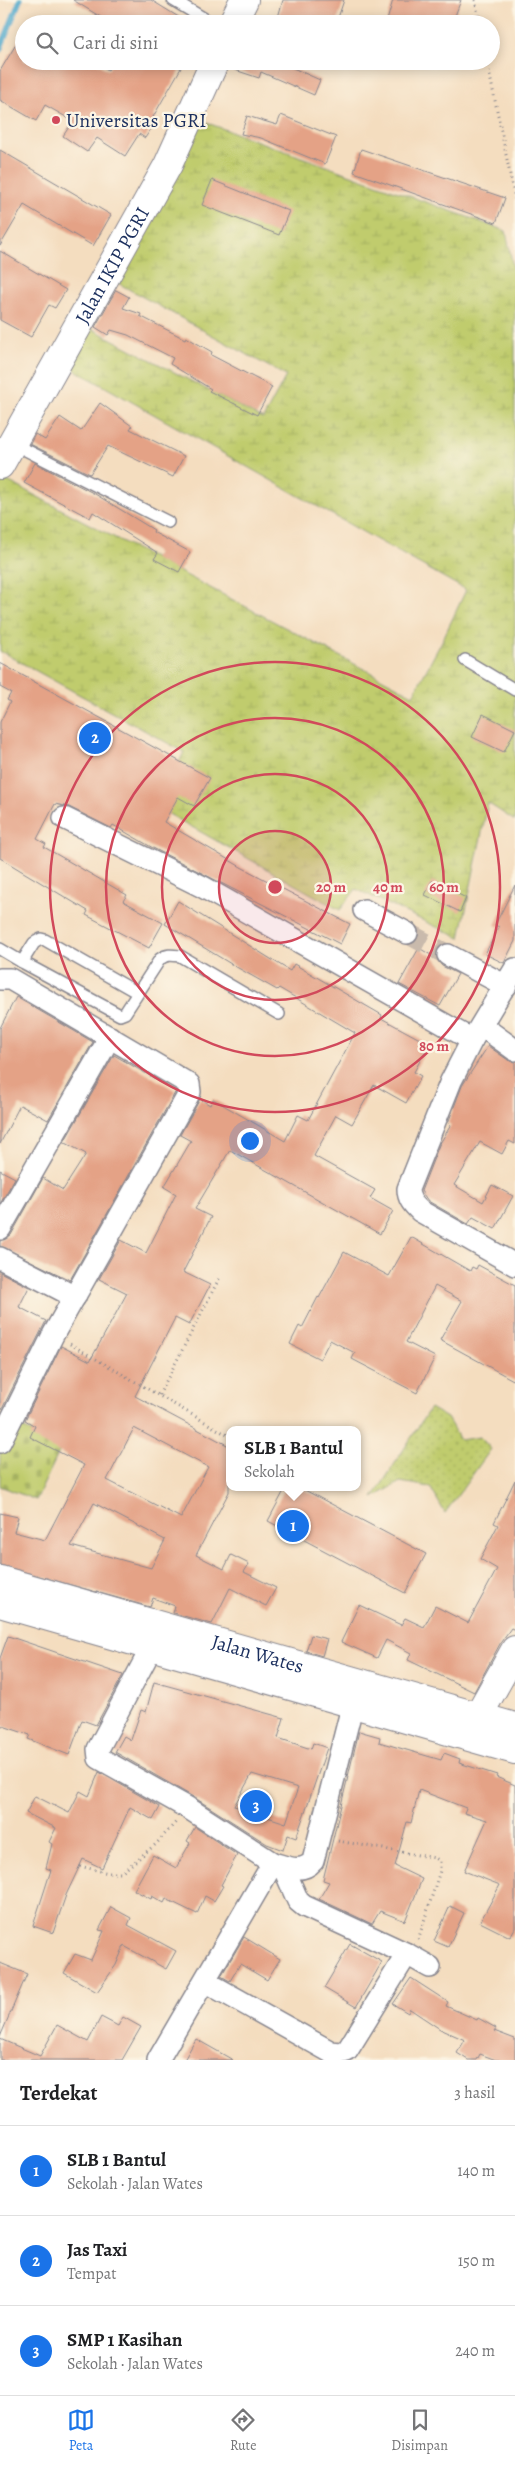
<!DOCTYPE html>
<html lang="id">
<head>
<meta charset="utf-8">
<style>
  body { margin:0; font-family:Alegreya,serif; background:#f2f2f2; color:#202124 }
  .you { position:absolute; left:249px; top:1140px; width:18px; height:18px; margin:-12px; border:4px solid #fff; border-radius:50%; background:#1a73e8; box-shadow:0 0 0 8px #1a73e833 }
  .badge { display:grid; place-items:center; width:32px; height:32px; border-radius:50%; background:#1a73e8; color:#fff; font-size:16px; font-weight:700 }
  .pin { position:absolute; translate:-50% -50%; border:2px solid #fff; box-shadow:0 1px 5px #0006 }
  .popup { position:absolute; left:226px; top:1426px; width:135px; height:65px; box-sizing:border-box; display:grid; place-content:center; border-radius:10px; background:#fff; filter:drop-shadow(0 1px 4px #0005); font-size:16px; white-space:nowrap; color:#757577 }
  .popup b { font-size:19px; color:#202124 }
  .popup::after { content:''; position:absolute; left:50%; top:100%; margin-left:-10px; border:10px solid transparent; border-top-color:#fff }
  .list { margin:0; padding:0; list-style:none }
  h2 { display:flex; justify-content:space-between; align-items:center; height:65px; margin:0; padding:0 20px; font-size:21px }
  h2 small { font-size:16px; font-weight:400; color:#757577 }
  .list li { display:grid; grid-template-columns:32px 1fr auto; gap:15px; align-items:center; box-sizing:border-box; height:90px; padding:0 20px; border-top:1px solid #e0e0e0 }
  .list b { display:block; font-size:19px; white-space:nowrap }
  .list p { margin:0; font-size:16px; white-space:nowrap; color:#757577 }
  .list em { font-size:16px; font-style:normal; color:#757577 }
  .icon { flex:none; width:28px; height:28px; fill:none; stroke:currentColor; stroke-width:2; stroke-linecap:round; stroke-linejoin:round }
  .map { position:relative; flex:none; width:515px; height:2060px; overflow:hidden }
  .search { position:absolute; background:#fff; box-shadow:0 2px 12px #0003; left:15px; right:15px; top:15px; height:55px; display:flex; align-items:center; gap:12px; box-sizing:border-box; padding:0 18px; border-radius:28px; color:#757577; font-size:19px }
  .sheet { height:335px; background:#fff }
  nav { display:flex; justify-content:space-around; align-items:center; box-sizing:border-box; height:70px; border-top:1px solid #e0e0e0; background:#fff; font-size:14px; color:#757577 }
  nav a { display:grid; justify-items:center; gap:2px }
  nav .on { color:#1a73e8 }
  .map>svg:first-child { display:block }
  .grass { fill:url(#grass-dots); stroke:#6e7e66 }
  .wetland { fill:url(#wetland-marsh); stroke:#6e7e66 }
  .cemetery { fill:url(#cemetery-stones); stroke:#6e7e66 }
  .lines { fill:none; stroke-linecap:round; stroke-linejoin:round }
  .stream { stroke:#4ca6ca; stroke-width:5.5 }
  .building { fill:#e4a286; fill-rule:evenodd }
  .minor-tunnel { stroke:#c9baac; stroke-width:21; stroke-dasharray:21 11; stroke-linecap:butt }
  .service-casing { stroke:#88868e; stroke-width:14 }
  .minor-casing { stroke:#88868e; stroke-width:24 }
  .tertiary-casing { stroke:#88868e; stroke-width:30 }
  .secondary-casing { stroke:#88868e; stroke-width:30 }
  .primary-casing { stroke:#88868e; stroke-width:30 }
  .path { stroke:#88868e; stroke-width:3; stroke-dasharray:1 4; stroke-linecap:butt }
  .service { stroke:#fff; stroke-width:11 }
  .minor { stroke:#fff; stroke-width:21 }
  .tertiary { stroke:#fff; stroke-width:28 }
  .secondary { stroke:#fff; stroke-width:28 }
  .primary { stroke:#fff; stroke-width:28 }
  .ring { fill:none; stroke:#d1495b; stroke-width:2.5 }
  .poi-dot { fill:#d1495b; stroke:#fcf5e5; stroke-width:2 }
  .labels { text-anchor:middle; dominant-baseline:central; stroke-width:4.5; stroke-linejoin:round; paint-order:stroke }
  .poi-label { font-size:20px; fill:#1b2f5e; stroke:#fcf5e5; text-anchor:start }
  .street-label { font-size:20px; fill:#1b2f5e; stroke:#fcf5e5 }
  .centre { fill:#d1495b; stroke:#fcf5e5; stroke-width:2.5 }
  .ring-label { font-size:15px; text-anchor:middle; font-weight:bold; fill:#d1495b; stroke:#fcf5e5; stroke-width:4.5; stroke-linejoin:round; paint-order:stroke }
</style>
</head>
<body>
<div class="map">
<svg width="515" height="2060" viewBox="0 0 515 2060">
  <defs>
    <pattern id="grass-dots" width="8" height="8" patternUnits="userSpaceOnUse" patternTransform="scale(1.25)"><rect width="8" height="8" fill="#c0cc6d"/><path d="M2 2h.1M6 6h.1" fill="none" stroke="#a4b061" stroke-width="1.8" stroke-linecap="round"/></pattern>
    <pattern id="wetland-marsh" width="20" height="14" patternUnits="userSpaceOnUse" patternTransform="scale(1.25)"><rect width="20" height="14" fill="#c0cc6d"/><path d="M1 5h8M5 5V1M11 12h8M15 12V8" fill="none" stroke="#a4b061"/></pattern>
    <pattern id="cemetery-stones" width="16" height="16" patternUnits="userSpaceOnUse" patternTransform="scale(1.25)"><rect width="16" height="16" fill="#c0cc6d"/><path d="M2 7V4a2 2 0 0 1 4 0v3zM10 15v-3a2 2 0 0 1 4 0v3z" fill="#a4b061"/></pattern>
  </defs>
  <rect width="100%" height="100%" fill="#fcf5e5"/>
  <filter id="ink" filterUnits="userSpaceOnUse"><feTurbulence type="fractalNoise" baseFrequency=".02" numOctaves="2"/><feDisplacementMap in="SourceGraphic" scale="10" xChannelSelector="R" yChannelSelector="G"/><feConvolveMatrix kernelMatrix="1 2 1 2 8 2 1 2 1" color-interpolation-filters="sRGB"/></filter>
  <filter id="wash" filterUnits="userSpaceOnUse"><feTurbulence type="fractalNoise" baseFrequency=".0096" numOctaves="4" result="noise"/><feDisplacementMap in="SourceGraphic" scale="20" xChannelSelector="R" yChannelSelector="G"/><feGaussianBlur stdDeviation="1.12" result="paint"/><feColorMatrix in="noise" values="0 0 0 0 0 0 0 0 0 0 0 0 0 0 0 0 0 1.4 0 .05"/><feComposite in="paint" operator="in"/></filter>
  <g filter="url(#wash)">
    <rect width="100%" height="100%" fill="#f4ddbf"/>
    <!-- grass -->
    <path class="grass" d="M430,1408L447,1418L460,1440L480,1437L491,1449L445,1513L430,1487L400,1482L373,1498Z"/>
    <!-- wetland -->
    <path class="wetland" d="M199,120L506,231L515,278V821L488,803L460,938L356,889L340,910L158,808L184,752L0,651V477L413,695L442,641L466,590L61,362L83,324L263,419L286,376L105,276Z"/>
    <!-- cemetery -->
    <path class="cemetery" d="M0,1416L61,1448L36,1500L0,1486Z"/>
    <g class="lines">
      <!-- stream -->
      <path class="stream" d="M0,50L20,0"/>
    </g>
    <g id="blocks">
      <!-- building -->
      <g class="building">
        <path d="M73,0H151L190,24H112Z"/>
        <path d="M283,0H344L336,24H276Z"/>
        <path d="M393,0H461L452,24H386Z"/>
        <path d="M24,31V61H94L108,70L113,61H182L178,67L181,68L153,117L157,120L145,138L139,134L125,156L97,138L87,152L63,136L73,121L45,105L36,121L0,100V71Z"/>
        <path d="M230,61H277L320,80L314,95L261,72L259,78L229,68Z"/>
        <path d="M281,115L336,137L325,164L261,138L241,134L247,116L277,125Z"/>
        <path d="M361,149L505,198L496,223L354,172Z"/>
        <path d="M0,150L111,215L93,246L24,205L0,246Z"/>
        <path d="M212,180L289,211L279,235L202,205Z"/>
        <path d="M0,251L66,290L55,308L49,305L31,337L0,320Z"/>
        <path d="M116,290L129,297L123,308L141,314L140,316L185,339L186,337L212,352L211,355L272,387L257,415L209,391L211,389L170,364L173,358L128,335L111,330L108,335L95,327Z"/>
        <path d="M100,403L132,426L130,429L184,456L173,477L108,446L90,474L30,444L35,434L45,440L60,417L81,431Z"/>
        <path d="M35,463L95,494L154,530L153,532L190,552L179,572L154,559L158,553L93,512L90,518L24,483Z"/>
        <path d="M0,663L210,778L194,806L178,797L164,822L241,867L350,924L340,944L153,848L113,825L111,828L69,807L55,804L37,839L46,844L44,847L127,895L123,901L163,923L149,948L86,915L88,911L0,858V722L10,702L7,700L11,693L0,687Z"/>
        <path d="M483,714L515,730L504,752L472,737Z"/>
        <path d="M432,881L466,898L460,912L425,895Z"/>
        <path d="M515,885V941L504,963L485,954L499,927L495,925Z"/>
        <path d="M178,901L290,971L294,964L382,1015L381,1018L429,1044L414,1072L421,1076L406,1103L374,1085L352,1124L336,1115L314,1156L375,1190L370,1198L393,1211L380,1234L230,1150L195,1209L211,1217L183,1272L210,1285L189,1325L175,1318L135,1396L229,1446V1492L196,1555L224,1569L231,1555L249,1564L244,1572L276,1588L266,1606L230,1588L212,1624L173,1613L175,1606L153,1598L150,1607L0,1565V1513L18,1517L14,1532L45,1540L84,1465L30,1437L35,1426L25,1420L61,1346L90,1361L127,1293L99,1279L121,1240L146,1253L176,1194L164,1187L191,1141L180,1135L200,1099L210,1105L213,1099L285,1141L298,1115L308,1120L355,1033L279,988L277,990L231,964L165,924ZM134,1428L208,1467L181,1518L107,1480ZM94,1503L165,1540L151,1568L71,1546Z"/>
        <path d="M419,948L436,958L442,966L458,974L440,1006L399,984Z"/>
        <path d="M16,997L93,1042L48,1120L20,1105L0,1144V1028Z"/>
        <path d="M488,1046L508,1060L515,1062V1144L509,1141L502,1154L480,1142L454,1185L483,1202L492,1185L513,1196L495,1229L473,1217L468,1224L428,1201L421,1191L439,1145L451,1125L448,1123L462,1086Z"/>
        <path d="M114,1055L176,1091L70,1280L0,1246V1241L11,1235L43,1178L63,1190L86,1154L64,1142Z"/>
        <path d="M0,1170L15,1178L0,1204Z"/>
        <path d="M411,1237L470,1271L472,1267L476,1269L478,1265L515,1285V1381L440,1340L462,1301L435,1286L406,1342L435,1357L417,1393L352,1359L355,1353L330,1340L320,1359L290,1344L299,1326L302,1328L318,1297L319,1298L344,1252L389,1276Z"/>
        <path d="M0,1272L29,1287L19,1307L46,1321L2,1409L0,1408Z"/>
        <path d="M515,1480V1630L511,1628L501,1642L474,1692L408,1660L411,1653L386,1640L377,1658L341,1642L359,1605L401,1625L405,1618L424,1627L435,1606L468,1623L497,1569L480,1559L498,1525L494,1523Z"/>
        <path d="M286,1487H299L426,1554L405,1593L268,1521Z"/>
        <path d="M311,1635L327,1639L322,1656L306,1651Z"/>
        <path d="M8,1636L123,1675L96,1725L82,1720L69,1755L28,1739L30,1735L0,1725V1658Z"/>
        <path d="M154,1682L284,1718L278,1738L311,1749L313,1743L327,1748L296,1838L288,1835L283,1850L267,1844L195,1798L115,1752L124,1736L131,1740L141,1710L146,1712ZM252,1774L298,1788L286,1823L234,1806Z"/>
        <path d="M359,1731L380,1737L379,1742L441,1760L444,1753L460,1759L459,1763L497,1775L496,1777L515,1785V1928L510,1937L480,1922L500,1885L464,1871L487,1820L464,1813L466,1808L419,1790L411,1823L407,1822L395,1866L422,1879L405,1921L380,1911L372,1924L319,1899L329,1882L323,1880Z"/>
        <path d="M99,1772L160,1807L153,1820L130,1807L102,1868L83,1859L66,1895L53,1933L33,1926L51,1870L46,1868L52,1844L49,1842L56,1828L26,1813L35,1796L69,1813L80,1791L89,1796Z"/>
        <path d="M195,1827L237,1855L221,1885L223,1886L214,1901L205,1896L197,1914L166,1899L164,1903L152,1896L151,1899L134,1890L153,1855L176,1868L190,1843L187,1841Z"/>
        <path d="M450,1906L464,1913L448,1947L434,1941Z"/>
        <path d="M111,1907L131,1918L128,1925L176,1951L166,1969L124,1946L116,1965L97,1992L64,1973L75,1954L91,1960L104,1931L99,1930Z"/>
        <path d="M244,1937L280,1959L267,1980L240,1964L230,1981L221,1976Z"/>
        <path d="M350,1944L382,1962L356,2007L324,1988Z"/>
        <path d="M0,1963L27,1974L0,2037Z"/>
        <path d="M411,1978L448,2002L446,2006L477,2020L478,2018L496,2028L494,2031L515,2039V2060H496L480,2054L477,2060H468L457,2053L465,2040L440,2029L410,2009L408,2013L393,2004Z"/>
        <path d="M101,2017L118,2026L123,2017L141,2027L122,2060H0V2039L40,2056L57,2025L88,2042Z"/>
        <path d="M196,2039L233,2060H184Z"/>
      </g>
    </g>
  </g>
  <g filter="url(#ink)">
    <use href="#blocks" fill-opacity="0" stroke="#88868e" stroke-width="1"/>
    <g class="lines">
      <!-- minor-tunnel -->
      <path class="minor-tunnel" d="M407,933L448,955"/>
      <defs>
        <g id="service">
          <path d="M173,0L213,24"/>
          <path d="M12,443L168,522"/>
          <path d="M465,660L515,690"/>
          <path d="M0,949L22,962"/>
          <path d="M138,993L45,940L41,939L34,943L22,962L120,1015L125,1013L160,959C167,954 172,955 180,956L279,1014"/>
        </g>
        <g id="minor">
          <path d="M64,818L203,887L472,1040"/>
          <path d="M364,910L407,933"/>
          <path d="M448,955L506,986"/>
          <path d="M515,969L472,1040L451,1081L408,1189C408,1199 413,1204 420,1211L515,1265"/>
          <path d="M0,979H10L189,1084L190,1092L53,1335L0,1442"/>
          <path d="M482,1026L515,1050"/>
          <path d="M0,1229L110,1037"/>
          <path d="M0,1258L75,1297"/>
          <path d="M153,1645L98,1749L99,1758L188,1808L285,1871L298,1901L304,1906L407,1954L430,1967"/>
          <path d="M206,1982L331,2052L340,2053L347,2051L407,1954"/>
          <path d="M158,2060L273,1863C287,1867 302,1874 313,1861L353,1703"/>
        </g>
        <path id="tertiary" d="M478,1716L515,1650"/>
        <g id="secondary">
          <path d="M232,24L244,0"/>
          <path id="s1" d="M0,465L168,165L215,61"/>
        </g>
        <g id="primary">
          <path id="s2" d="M0,1580L515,1727"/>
          <path d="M0,1603L515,1750"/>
        </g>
      </defs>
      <!-- service casing -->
      <use href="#service" class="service-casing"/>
      <!-- minor casing -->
      <use href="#minor" class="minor-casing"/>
      <!-- tertiary casing -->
      <use href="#tertiary" class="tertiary-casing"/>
      <!-- secondary casing -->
      <use href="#secondary" class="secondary-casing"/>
      <!-- primary casing -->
      <use href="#primary" class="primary-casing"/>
      <!-- path -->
      <g class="path">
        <path d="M475,0L480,24"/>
        <path d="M487,61L515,199"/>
        <path d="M70,1344L229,1436"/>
        <path d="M159,1395L221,1275"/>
        <path d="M338,1841L435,1858L440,1861V1871L418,1940"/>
        <path d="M80,1866L108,1873H121L156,1844L176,1822"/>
      </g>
      <!-- service -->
      <use href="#service" class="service"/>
      <!-- minor -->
      <use href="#minor" class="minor"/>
      <!-- tertiary -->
      <use href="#tertiary" class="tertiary"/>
      <!-- secondary -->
      <use href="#secondary" class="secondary"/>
      <!-- primary -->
      <use href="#primary" class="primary"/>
    </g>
  </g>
  <!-- distance rings -->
  <circle cx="275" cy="887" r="56" fill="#d1495b" fill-opacity=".12"/>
  <g class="ring">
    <circle cx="275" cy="887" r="56"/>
    <circle cx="275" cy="887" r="113"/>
    <circle cx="275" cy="887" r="169"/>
    <circle cx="275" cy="887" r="225"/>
  </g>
  <!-- markers -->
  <circle class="poi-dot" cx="56" cy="120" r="5"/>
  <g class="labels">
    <!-- poi labels -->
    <g class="poi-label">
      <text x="66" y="120">Universitas PGRI</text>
    </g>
    <!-- street labels -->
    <g class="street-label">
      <text stroke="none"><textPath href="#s1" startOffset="229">Jalan IKIP PGRI</textPath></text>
      <text stroke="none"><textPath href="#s2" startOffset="268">Jalan Wates</textPath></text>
    </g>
  </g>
  <circle cx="275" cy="887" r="8" class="centre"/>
  <g class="ring-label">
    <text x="331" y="892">20 m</text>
    <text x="388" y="892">40 m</text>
    <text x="444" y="892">60 m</text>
    <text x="434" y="1051">80 m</text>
  </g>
</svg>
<div class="you"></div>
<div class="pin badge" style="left:293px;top:1526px">1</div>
<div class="popup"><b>SLB 1 Bantul</b>Sekolah</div>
<div class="pin badge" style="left:95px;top:738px">2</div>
<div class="pin badge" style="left:256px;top:1806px">3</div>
<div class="search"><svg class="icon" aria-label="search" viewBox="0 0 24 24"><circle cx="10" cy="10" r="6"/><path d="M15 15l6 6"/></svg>Cari di sini</div>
</div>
<section class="sheet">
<h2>Terdekat<small>3 hasil</small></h2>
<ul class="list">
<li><span class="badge">1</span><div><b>SLB 1 Bantul</b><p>Sekolah · Jalan Wates</p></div><em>140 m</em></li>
<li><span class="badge">2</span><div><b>Jas Taxi</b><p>Tempat</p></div><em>150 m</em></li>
<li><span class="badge">3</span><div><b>SMP 1 Kasihan</b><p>Sekolah · Jalan Wates</p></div><em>240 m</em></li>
</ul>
</section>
<nav>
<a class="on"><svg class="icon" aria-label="map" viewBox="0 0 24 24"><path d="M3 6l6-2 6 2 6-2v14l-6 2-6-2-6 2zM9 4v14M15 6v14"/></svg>Peta</a>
<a><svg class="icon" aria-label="directions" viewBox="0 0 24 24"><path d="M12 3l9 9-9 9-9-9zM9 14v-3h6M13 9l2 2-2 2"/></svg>Rute</a>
<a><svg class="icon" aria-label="saved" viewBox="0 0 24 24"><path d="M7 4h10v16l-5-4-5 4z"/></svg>Disimpan</a>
</nav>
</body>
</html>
